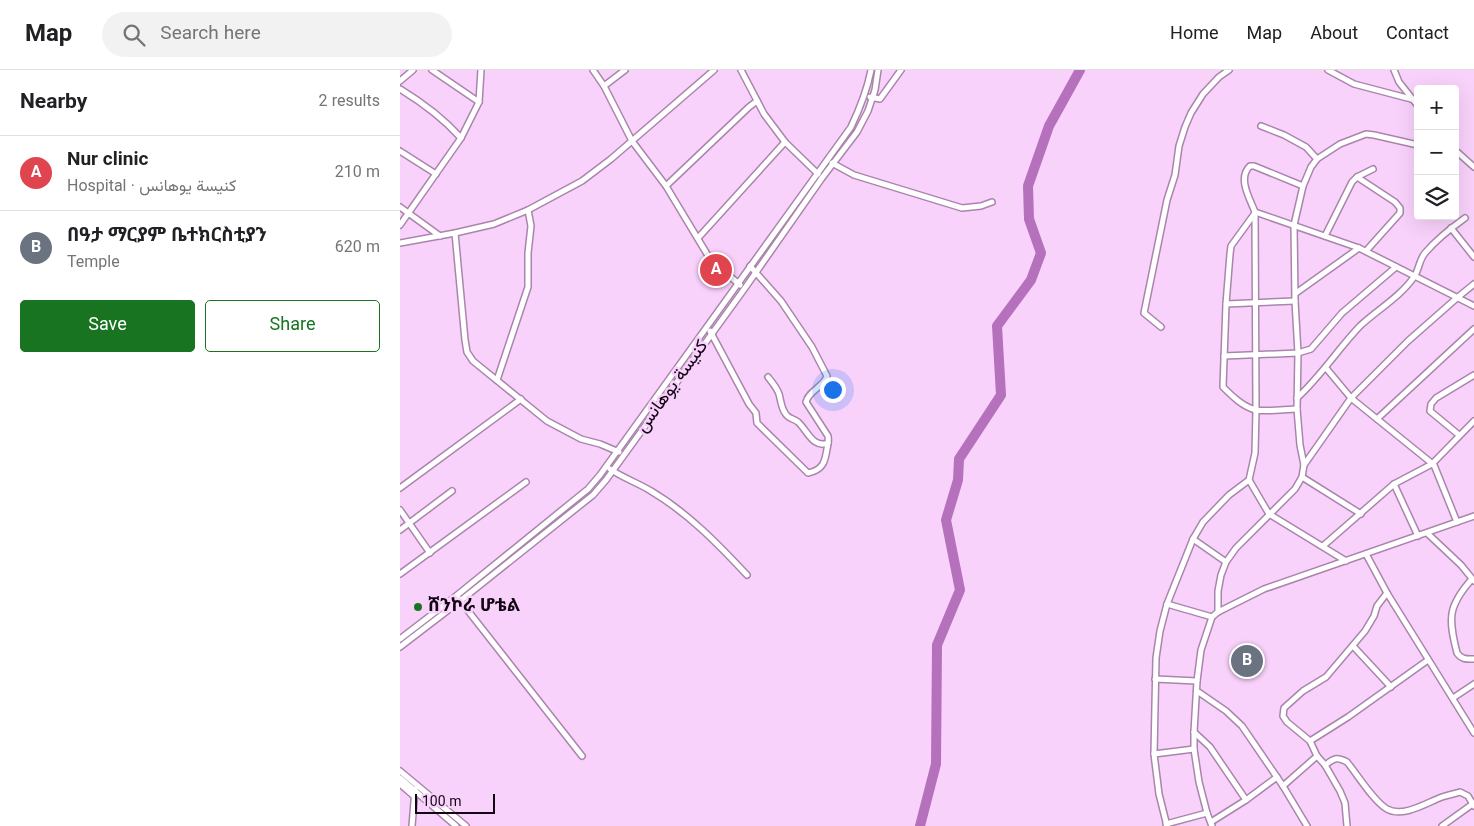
<!DOCTYPE html>
<html lang="en">
<head>
<meta charset="utf-8">
<style>
  body { margin:0; font-family:Georgia,Vazirmatn,"Noto Sans Ethiopic",serif; background:#f2f2f2; color:#202124 }
  .controls { position:absolute; right:15px; top:15px; display:grid; overflow:hidden; border-radius:5px; box-shadow:0 5px 20px #0002 }
  .controls button { width:45px; height:45px; display:grid; place-items:center; padding:0; border:0; border-bottom:1px solid #e0e0e0; background:#fff; color:#202124; font:25px sans-serif }
  .scale { position:absolute; left:15px; bottom:12px; width:80px; box-sizing:border-box; padding-left:5px; border:2px solid #120613; border-top:0; font-size:14px; line-height:18px; white-space:nowrap; color:#120613; -webkit-text-stroke:4px #f9d2fc; paint-order:stroke }
  .you { position:absolute; left:432px; top:319px; width:18px; height:18px; margin:-12px; border:4px solid #fff; border-radius:50%; background:#1a73e8; box-shadow:0 0 0 8px #1a73e833 }
  .badge { display:grid; place-items:center; width:32px; height:32px; border-radius:50%; background:#187421; color:#fff; font-size:16px; font-weight:700 }
  .pin { position:absolute; translate:-50% -50%; border:2px solid #fff; box-shadow:0 1px 5px #0006 }
  .list { margin:0; padding:0; list-style:none }
  h2 { display:flex; justify-content:space-between; align-items:center; height:65px; margin:0; padding:0 20px; font-size:21px }
  h2 small { font-size:16px; font-weight:400; color:#757577 }
  .list li { display:grid; grid-template-columns:32px 1fr auto; gap:15px; align-items:center; box-sizing:border-box; height:75px; padding:0 20px; border-top:1px solid #e0e0e0 }
  .list b { display:block; font-size:19px; white-space:nowrap }
  .list p { margin:0; font-size:16px; white-space:nowrap; color:#757577 }
  .list em { font-size:16px; font-style:normal; color:#757577 }
  .actions { display:flex; gap:10px; padding:15px 20px }
  .actions a { flex:1; padding:11px 0; border:1px solid #187421; border-radius:5px; text-align:center; font-size:18px; color:#187421 }
  .actions .main { background:#187421; color:#fff }
  .icon { flex:none; width:28px; height:28px; fill:none; stroke:currentColor; stroke-width:2; stroke-linecap:round; stroke-linejoin:round }
  .map { position:relative; flex:none; width:1074px; height:756px; overflow:hidden }
  header { display:flex; align-items:center; gap:30px; box-sizing:border-box; height:70px; padding:0 25px; background:#fff; border-bottom:1px solid #e0e0e0 }
  header strong { font-size:24px }
  nav { display:flex; gap:28px; margin-inline-start:auto; font-size:18px }
  .search { width:350px; height:45px; background:#f2f2f2; display:flex; align-items:center; gap:12px; box-sizing:border-box; padding:0 18px; border-radius:28px; color:#757577; font-size:19px }
  main { display:flex }
  aside { flex:1; background:#fff }
  .map>svg:first-child { display:block }
  .lines { fill:none; stroke-linecap:round; stroke-linejoin:round }
  .river { stroke:#b671bc; stroke-width:10 }
  .minor-casing { stroke:#a985ac; stroke-width:8 }
  .minor { stroke:#fff; stroke-width:5 }
  .poi-dot { fill:#187421; stroke:#f9d2fc; stroke-width:2 }
  .labels { text-anchor:middle; dominant-baseline:central; stroke-width:5; stroke-linejoin:round; paint-order:stroke }
  .street-label { font-size:18px; fill:#120613; stroke:#f9d2fc }
  .poi-label { font-size:18px; font-weight:bold; fill:#120613; stroke:#f9d2fc; text-anchor:start }
</style>
</head>
<body>
<header>
<strong>Map</strong>
<div class="search"><svg class="icon" aria-label="search" viewBox="0 0 24 24"><circle cx="10" cy="10" r="6"/><path d="M15 15l6 6"/></svg>Search here</div>
<nav><a>Home</a><a>Map</a><a>About</a><a>Contact</a></nav>
</header>
<main>
<aside>
<h2>Nearby<small>2 results</small></h2>
<ul class="list">
<li><span class="badge" style="background:#e0444e">A</span><div><b>Nur clinic</b><p>Hospital · كنيسة يوهانس</p></div><em>210 m</em></li>
<li><span class="badge" style="background:#6b7280">B</span><div><b>በዓታ ማርያም ቤተክርስቲያን</b><p>Temple</p></div><em>620 m</em></li>
</ul>
<div class="actions"><a class="main">Save</a><a>Share</a></div>
</aside>
<div class="map">
<svg width="1074" height="756" viewBox="0 0 1074 756">
  <rect width="100%" height="100%" fill="#f9d2fc"/>
  <g class="lines">
    <!-- river -->
    <path class="river" d="M520,756L536,694L537,575L560,520L546,450L558,410L559,389L601,325L597,256L631,210L641,183L629,149L628,116L649,56L680,0"/>
    <defs>
      <g id="minor">
        <path d="M32,0L79,32"/>
        <path d="M193,0L204,16L232,71L266,116L310,189L340,215"/>
        <path d="M341,0L364,44L385,72L418,104"/>
        <path d="M928,0L954,14L1011,29"/>
        <path d="M994,0L999,12L1018,36"/>
        <path d="M0,11L13,0"/>
        <path d="M204,16L225,0"/>
        <path d="M0,19C23,33 43,48 61,68"/>
        <path d="M470,27L480,29L501,0"/>
        <path d="M861,56L884,65L906,77L917,89"/>
        <path d="M1055,80L1074,97"/>
        <path d="M0,81L36,104"/>
        <path d="M432,93L454,105L562,138L581,136L592,132"/>
        <path d="M957,107L995,132L1000,138V143L966,181"/>
        <path d="M266,116L349,37L357,31"/>
        <path d="M903,116L854,96H850C837,108 850,129 855,142L856,340L855,383L849,410L869,444L946,491"/>
        <path d="M0,137L40,166"/>
        <path d="M855,142L959,178L1074,236"/>
        <path d="M855,143L831,176L830,184L826,234L823,317C832,326 843,337 856,340C865,342 887,339 897,339"/>
        <path d="M0,155L61,68L79,32L81,0"/>
        <path d="M1051,158L1074,187"/>
        <path d="M55,163L65,270L67,282L73,291L147,351L181,369L200,374L219,382"/>
        <path d="M925,166L952,112L957,107L973,99"/>
        <path d="M298,168L385,72"/>
        <path d="M0,173L55,163L94,154L128,140L182,111L211,89L314,0"/>
        <path d="M896,223L959,178"/>
        <path d="M826,234L895,231"/>
        <path d="M761,257L744,243L767,130L775,105L779,76L785,57L791,43L803,24L819,7L829,0"/>
        <path d="M310,261L349,334L356,343L357,353L408,403C423,400 425,392 427,379C428,374 429,371 428,366L406,332C409,320 424,317 427,306L412,277L381,231L350,196"/>
        <path d="M824,286L898,283L911,279L942,243L996,197"/>
        <path d="M926,298L951,328L1034,395L1057,452"/>
        <path d="M368,307C372,312 377,318 379,324C381,331 381,337 385,343C388,349 393,348 398,352C407,360 413,379 428,373"/>
        <path d="M97,310L128,217V183L131,156L128,140"/>
        <path d="M897,328C921,306 938,279 960,256C977,240 1000,227 1014,207C1019,200 1019,190 1025,183C1036,170 1051,158 1065,148"/>
        <path d="M977,349L1074,259"/>
        <path d="M1059,365L1030,341L1031,334L1036,328L1074,305"/>
        <path d="M904,395L951,328L1008,271L1058,227L1074,214"/>
        <path d="M210,399C223,408 238,413 251,421C288,443 318,474 347,505"/>
        <path d="M902,407L961,444"/>
        <path d="M994,414L1018,466"/>
        <path d="M0,418L121,329"/>
        <path d="M0,440L30,483"/>
        <path d="M0,460L52,421"/>
        <path d="M1027,463L1061,495L1074,511"/>
        <path d="M793,469L826,492"/>
        <path d="M923,476L994,414L1032,394L1074,351"/>
        <path d="M966,484L987,523L1074,663"/>
        <path d="M0,504L126,412"/>
        <path d="M1072,509C1048,536 1048,548 1057,583C1062,590 1067,589 1074,589"/>
        <path d="M58,528L182,686"/>
        <path d="M767,534L812,547"/>
        <path d="M818,542V521L821,505L826,492L836,478L895,419L902,407L904,395L900,375L897,339L898,283L895,231L894,155L903,116L911,97L917,89L940,74L966,64L974,65L1018,75"/>
        <path d="M0,569L56,526L188,419L200,405L451,57C460,38 467,21 471,0"/>
        <path d="M953,576L991,617"/>
        <path d="M0,577L60,531L193,425L206,410L345,218L422,108L457,62L468,41L475,20L478,0"/>
        <path d="M755,609L797,611"/>
        <path d="M797,621L826,641L842,656L883,716L907,756"/>
        <path d="M1053,628L1074,614"/>
        <path d="M794,662L810,677L846,730"/>
        <path d="M910,671L948,647L1028,590"/>
        <path d="M754,684L794,679"/>
        <path d="M925,695C934,689 936,686 947,692C957,704 974,732 987,739C1003,748 1026,733 1042,727C1048,725 1054,724 1060,722L1068,726L1074,736"/>
        <path d="M0,701L66,756"/>
        <path d="M0,708L56,756"/>
        <path d="M0,714L14,726"/>
        <path d="M883,716L917,686"/>
        <path d="M811,752L846,730L877,707"/>
        <path d="M766,754L807,743"/>
        <path d="M12,756L15,719"/>
        <path d="M767,756L759,724L754,684L756,588L760,561L767,534L793,469L803,452L829,425L849,410"/>
        <path d="M812,756L807,743L799,712L794,679V662L797,611L801,580L812,547L818,542L864,519L1074,446"/>
        <path d="M947,756L945,733L940,721L925,695L917,686L910,671L887,652L883,646L884,638L903,621L926,607L965,561L974,546L977,536L987,523"/>
        <path d="M1042,756L1074,733"/>
      </g>
    </defs>
    <!-- minor casing -->
    <use href="#minor" class="minor-casing"/>
    <!-- minor -->
    <use href="#minor" class="minor"/>
  </g>
  <!-- markers -->
  <circle class="poi-dot" cx="18" cy="537" r="5"/>
  <g class="labels">
    <!-- street labels -->
    <g class="street-label">
      <text transform="translate(273 317) rotate(-54)">كنيسة يوهانس</text>
    </g>
    <!-- poi labels -->
    <g class="poi-label">
      <text x="28" y="537">ሸንኮራ ሆቴል</text>
    </g>
  </g>
</svg>
<div class="controls">
<button>+</button>
<button>−</button>
<button><svg class="icon" aria-label="layers" viewBox="0 0 24 24"><path d="M12 4l9 5-9 5-9-5zM3 14l9 5 9-5"/></svg></button>
</div>
<div class="scale">100 m</div>
<div class="you"></div>
<div class="pin badge" style="left:316px;top:200px;background:#e0444e">A</div>
<div class="pin badge" style="left:847px;top:591px;background:#6b7280">B</div>
</div>
</main>
</body>
</html>
